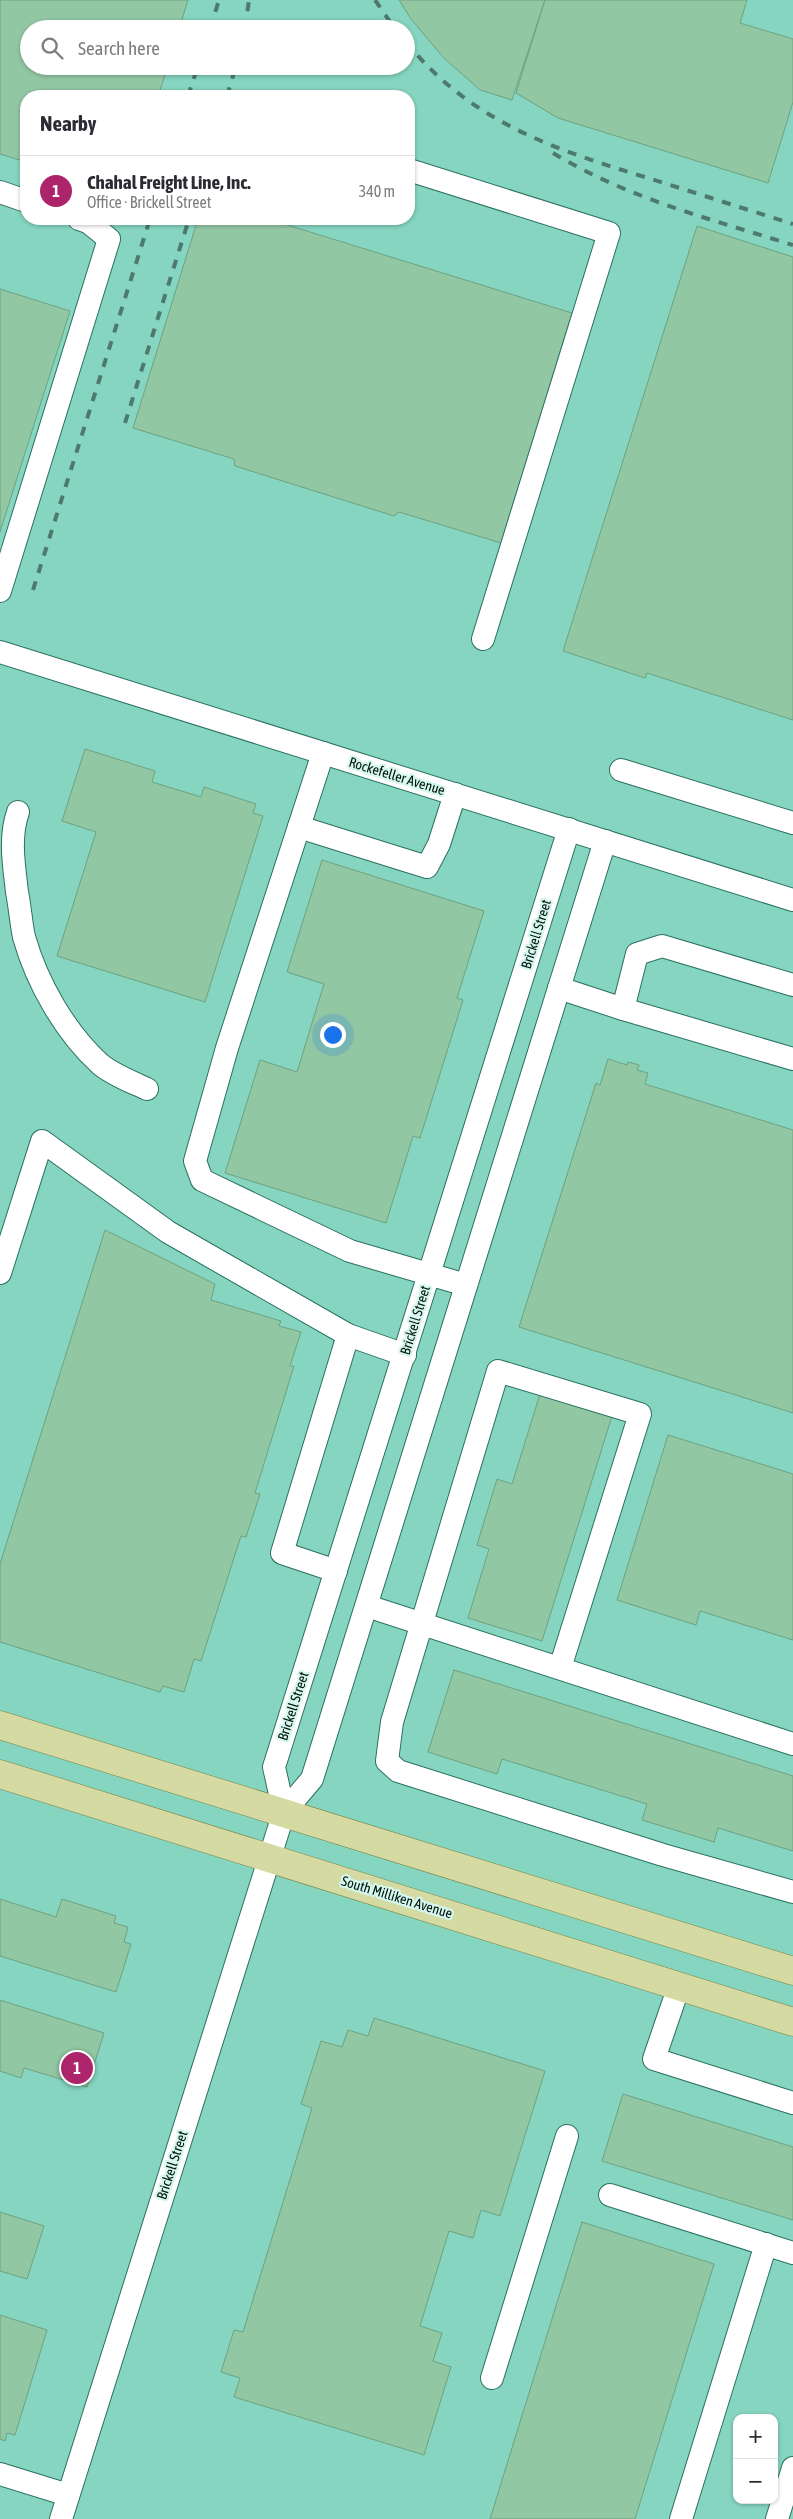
<!DOCTYPE html>
<html lang="en">
<head>
<meta charset="utf-8">
<style>
  body { margin:0; font-family:"Asap Condensed",sans-serif; background:#f7f7f7; color:#2b2b33 }
  .controls { position:absolute; right:15px; bottom:15px; display:grid; overflow:hidden; border-radius:10px; box-shadow:0 1px 4px #0004 }
  .controls button { width:45px; height:45px; display:grid; place-items:center; padding:0; border:0; border-bottom:1px solid #e1e1e2; background:#fff; color:#2b2b33; font:25px sans-serif }
  .you { position:absolute; left:332px; top:1034px; width:18px; height:18px; margin:-12px; border:4px solid #fff; border-radius:50%; background:#1a73e8; box-shadow:0 0 0 8px #1a73e833 }
  .badge { display:grid; place-items:center; width:32px; height:32px; border-radius:50%; background:#ac256a; color:#fff; font-size:16px; font-weight:700 }
  .pin { position:absolute; translate:-50% -50%; border:2px solid #fff; box-shadow:0 1px 5px #0006 }
  .list { margin:0; padding:0; list-style:none }
  h2 { display:flex; justify-content:space-between; align-items:center; height:65px; margin:0; padding:0 20px; font-size:21px }
  h2 small { font-size:16px; font-weight:400; color:#7c7c81 }
  .list li { display:grid; grid-template-columns:32px 1fr auto; gap:15px; align-items:center; box-sizing:border-box; height:70px; padding:0 20px; border-top:1px solid #e1e1e2 }
  .list b { display:block; font-size:19px; white-space:nowrap }
  .list p { margin:0; font-size:16px; white-space:nowrap; color:#7c7c81 }
  .list em { font-size:16px; font-style:normal; color:#7c7c81 }
  .icon { flex:none; width:28px; height:28px; fill:none; stroke:currentColor; stroke-width:2; stroke-linecap:round; stroke-linejoin:round }
  .map { position:relative; flex:none; width:793px; height:2519px; overflow:hidden }
  .search { position:absolute; background:#fff; box-shadow:0 1px 4px #0004; left:20px; top:20px; width:395px; height:55px; display:flex; align-items:center; gap:12px; box-sizing:border-box; padding:0 18px; border-radius:28px; color:#7c7c81; font-size:19px }
  .panel { position:absolute; background:#fff; box-shadow:0 1px 4px #0004; left:20px; top:90px; width:395px; height:135px; border-radius:20px }
  .map>svg:first-child { display:block }
  .built { fill:#85d5c0; fill-rule:evenodd }
  .building { fill:#92c7a4; stroke:#6ea280 }
  .lines { fill:none; stroke-linecap:round; stroke-linejoin:round }
  .minor-casing { stroke:#2b7161; stroke-width:24 }
  .major-casing { stroke:#778445; stroke-width:29 }
  .minor { stroke:#fff; stroke-width:22 }
  .major { stroke:#d4daa1; stroke-width:28 }
  .rail { stroke:#4e7a6e; stroke-width:4; stroke-dasharray:9 9; stroke-linecap:butt }
  .labels { text-anchor:middle; dominant-baseline:central; stroke-width:4.5; stroke-linejoin:round; paint-order:stroke }
  .street-label { font-size:14px; fill:#00120c; stroke:#d6f7ed }
</style>
</head>
<body>
<div class="map">
<svg width="793" height="2519" viewBox="0 0 793 2519">
  <rect width="100%" height="100%" fill="#99decb"/>
  <!-- built -->
  <path class="built" d="M0,0H793V2519H0ZM29,29H406V66H29ZM26,96H409V219H26ZM737,2418H774V2500H737Z"/>
  <!-- building -->
  <g class="building">
    <path d="M0,0H188L179,29H29V66H168L158,96H26V162L0,154Z"/>
    <path d="M399,0H545L512,100L480,90L444,58L411,19Z"/>
    <path d="M545,0H747L740,23L793,39V102L768,183L558,118L516,93Z"/>
    <path d="M198,219H268L572,313L501,543L399,512L394,516L235,466L234,459L133,428Z"/>
    <path d="M697,226L793,257V720L647,673L645,678L563,651Z"/>
    <path d="M0,289L70,311L0,532Z"/>
    <path d="M85,749L155,771L152,782L201,797L204,787L256,804L253,813L263,816L205,1002L57,956L96,832L62,821Z"/>
    <path d="M322,860L484,911L457,998L463,1000L420,1138L413,1136L386,1223L225,1173L260,1060L297,1072L324,984L287,972Z"/>
    <path d="M608,1059L627,1065L628,1062L639,1065L637,1070L648,1073L645,1084L793,1130V1413L519,1327L596,1083L600,1085Z"/>
    <path d="M105,1230L215,1284L211,1300L281,1321L279,1326L301,1332L290,1366H294L255,1493L260,1494L246,1537L241,1536L201,1661L194,1659L184,1692L163,1686L160,1692L0,1642V1564Z"/>
    <path d="M540,1394L612,1416L542,1641L468,1618L489,1549L477,1545L497,1479L512,1484Z"/>
    <path d="M668,1435L793,1474V1640L700,1611L696,1625L617,1600Z"/>
    <path d="M454,1670L793,1776V1851L718,1828L714,1842L642,1820L647,1804L502,1759L497,1774L428,1752Z"/>
    <path d="M0,1899L56,1917L62,1899L116,1916L114,1923L128,1927L124,1942L131,1944L116,1992L0,1956Z"/>
    <path d="M0,2000L104,2033L87,2087L24,2068L21,2078L0,2071Z"/>
    <path d="M374,2018L545,2071L500,2216L481,2210L473,2238L449,2231L420,2326L442,2333L433,2361L451,2367L424,2455L234,2397L240,2378L221,2372L234,2330L243,2332L312,2108L301,2104L321,2041L342,2047L348,2030L368,2036Z"/>
    <path d="M623,2094L793,2147V2220L602,2161Z"/>
    <path d="M0,2212L44,2226L27,2279L0,2271Z"/>
    <path d="M582,2222L714,2264L635,2519H490Z"/>
    <path d="M0,2315L47,2330L15,2435L7,2433L5,2441L0,2439Z"/>
  </g>
  <g class="lines">
    <defs>
      <g id="minor">
        <path d="M409,170L609,233L483,639"/>
        <path d="M0,192L26,201"/>
        <path d="M0,591L109,239L88,222L79,219"/>
        <path d="M0,652L793,900"/>
        <path d="M323,753L227,1048L195,1161L202,1180L350,1251L466,1285"/>
        <path d="M621,770L793,823"/>
        <path d="M18,812C9,838 14,865 17,892C20,907 21,923 24,937C37,983 65,1032 100,1064C113,1075 132,1082 147,1089"/>
        <path d="M299,827L427,867L439,844L455,794"/>
        <path d="M559,988L623,1009L637,954L662,946L793,985"/>
        <path d="M623,1009L793,1059"/>
        <path d="M0,1273L42,1141L168,1232L348,1335"/>
        <path d="M336,1571L282,1553L348,1335L405,1355"/>
        <path d="M367,1606L793,1744"/>
        <path d="M560,1668L640,1414L498,1371L392,1722L387,1761L398,1771L663,1855L793,1892"/>
        <path d="M284,1812L274,1767L569,829"/>
        <path d="M679,1986L654,2059L793,2103"/>
        <path d="M610,2195L793,2253"/>
        <path d="M492,2378L567,2136"/>
        <path d="M0,2474L68,2495"/>
        <path d="M61,2519L284,1812L312,1779L605,841"/>
        <path d="M681,2519L766,2244"/>
        <path d="M777,2519L793,2468"/>
      </g>
      <g id="major">
        <path d="M0,1725L793,1971"/>
        <path d="M0,1774L793,2022"/>
      </g>
    </defs>
    <!-- minor casing -->
    <use href="#minor" class="minor-casing"/>
    <!-- major casing -->
    <use href="#major" class="major-casing"/>
    <!-- minor -->
    <use href="#minor" class="minor"/>
    <!-- major -->
    <use href="#major" class="major"/>
    <!-- rail -->
    <g class="rail">
      <path d="M375,0L395,29"/>
      <path d="M210,29L219,0"/>
      <path d="M245,29L249,0"/>
      <path d="M406,42C471,122 553,149 648,178C696,193 745,209 793,224"/>
      <path d="M188,96L198,66"/>
      <path d="M227,96L236,66"/>
      <path d="M553,153C627,198 710,219 793,245"/>
      <path d="M125,423L189,219"/>
      <path d="M33,590L150,219"/>
    </g>
  </g>
  <g class="labels">
    <!-- street labels -->
    <g class="street-label">
      <text transform="translate(397 776) rotate(17)">Rockefeller Avenue</text>
      <text transform="translate(536 934) rotate(-73)">Brickell Street</text>
      <text transform="translate(415 1320) rotate(-73)">Brickell Street</text>
      <text transform="translate(293 1706) rotate(-72)">Brickell Street</text>
      <text transform="translate(397 1897) rotate(17)">South Milliken Avenue</text>
      <text transform="translate(172 2165) rotate(-72)">Brickell Street</text>
    </g>
  </g>
</svg>
<div class="controls">
<button>+</button>
<button>−</button>
</div>
<div class="you"></div>
<div class="pin badge" style="left:77px;top:2068px">1</div>
<div class="search"><svg class="icon" aria-label="search" viewBox="0 0 24 24"><circle cx="10" cy="10" r="6"/><path d="M15 15l6 6"/></svg>Search here</div>
<section class="panel">
<h2>Nearby<small></small></h2>
<ul class="list">
<li><span class="badge">1</span><div><b>Chahal Freight Line, Inc.</b><p>Office · Brickell Street</p></div><em>340 m</em></li>
</ul>
</section>
</div>
</body>
</html>
